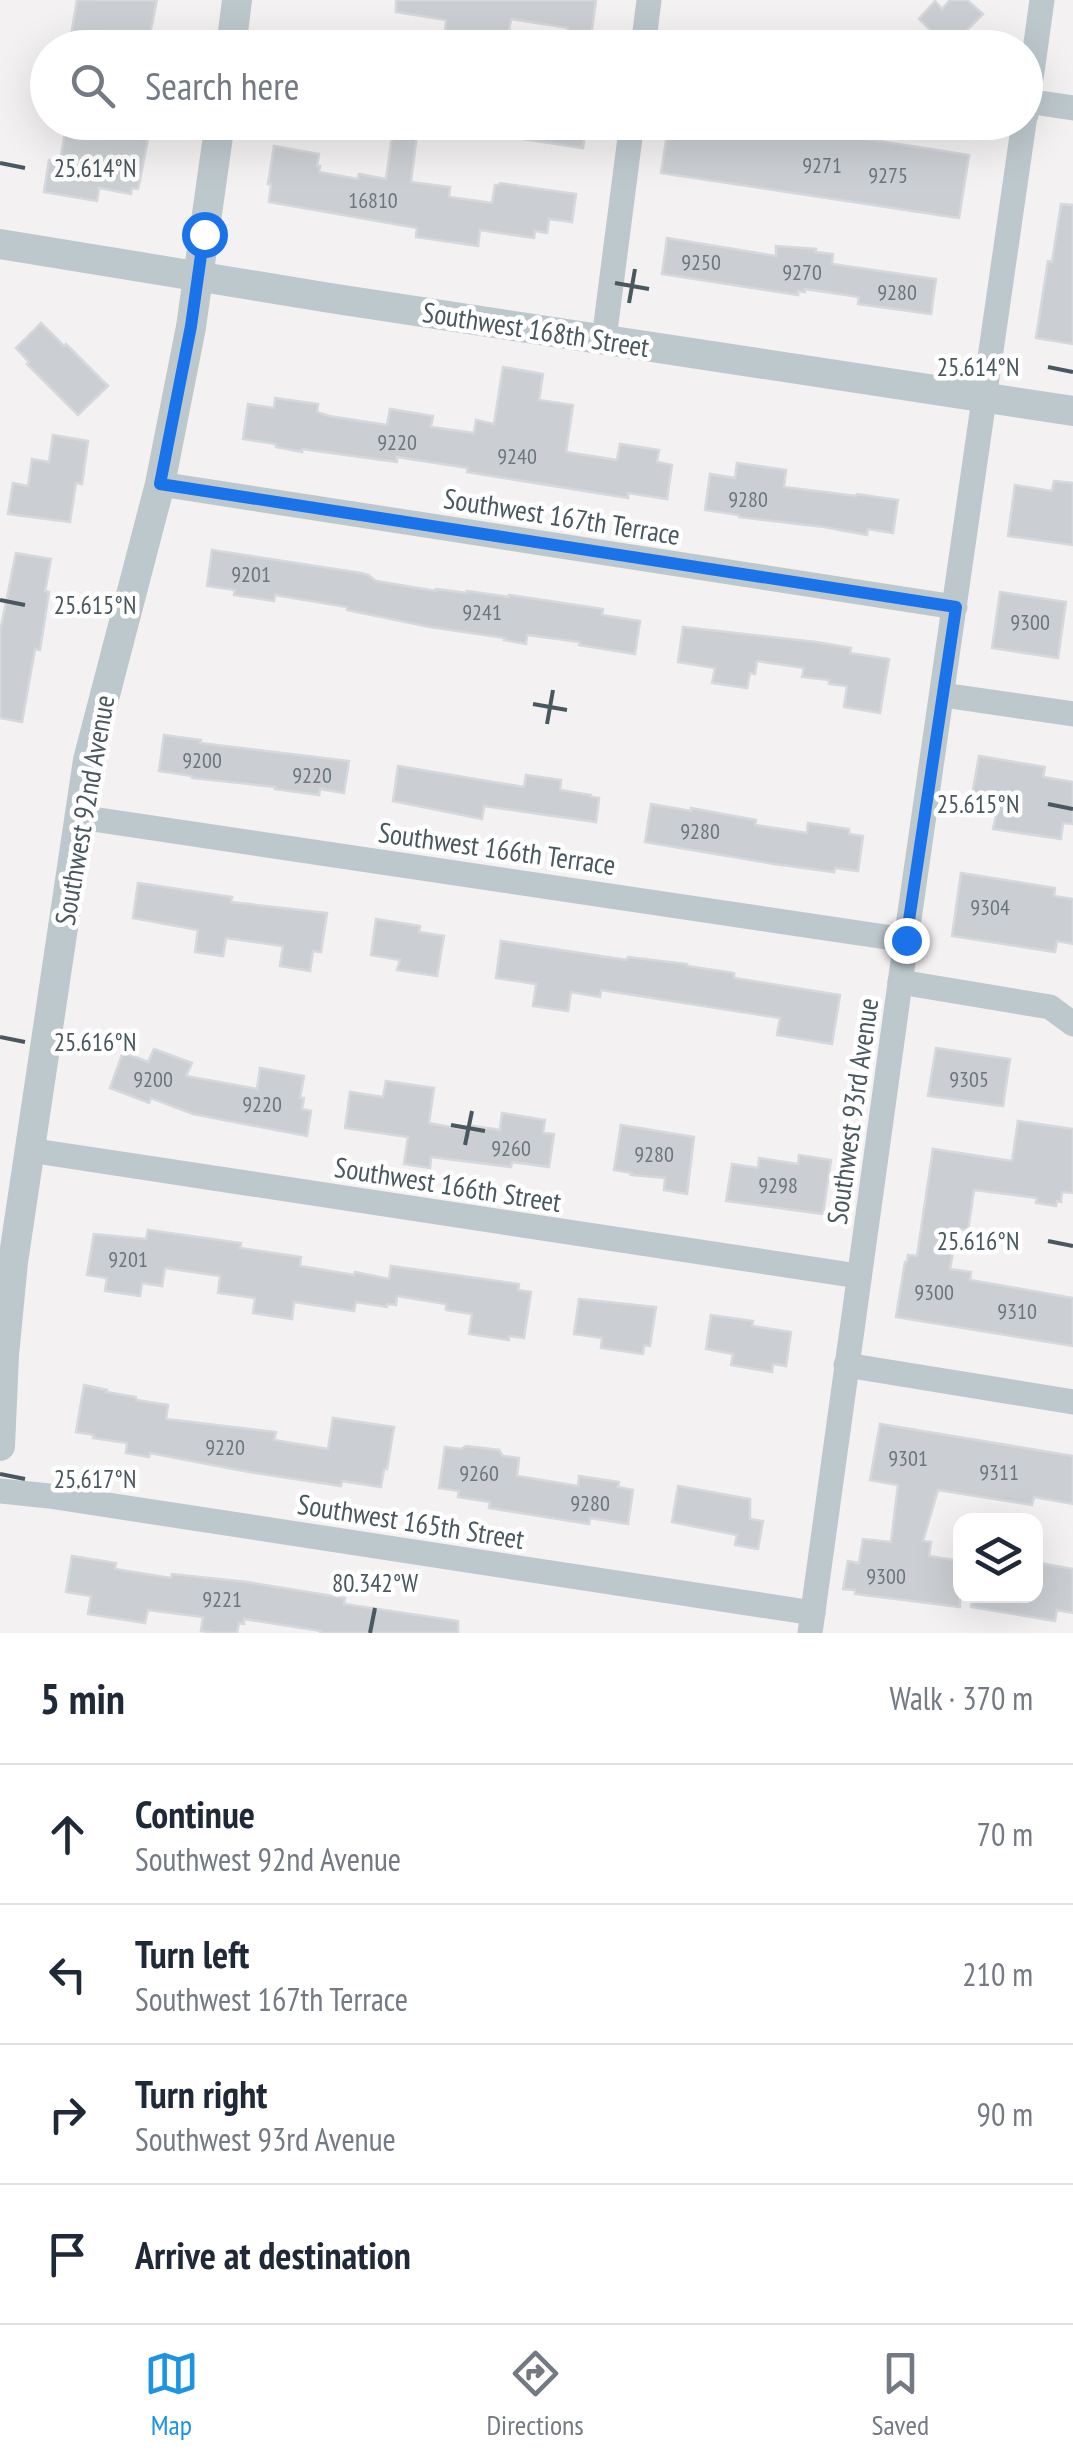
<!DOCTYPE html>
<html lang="en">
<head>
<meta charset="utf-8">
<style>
  body { margin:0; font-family:"PT Sans Narrow",sans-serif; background:#f2f2f3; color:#1f2937 }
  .controls { position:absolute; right:30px; bottom:30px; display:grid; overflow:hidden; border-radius:20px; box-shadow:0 10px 40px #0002 }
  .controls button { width:90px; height:90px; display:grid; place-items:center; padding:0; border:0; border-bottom:2px solid #e0e1e3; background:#fff; color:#1f2937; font:50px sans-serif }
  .stop { position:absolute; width:30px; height:30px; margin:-22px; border:8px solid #1a73e8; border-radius:50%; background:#fff }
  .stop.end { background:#1a73e8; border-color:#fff; box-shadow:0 2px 10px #0008 }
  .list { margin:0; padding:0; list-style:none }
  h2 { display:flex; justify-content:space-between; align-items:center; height:130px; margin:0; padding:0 40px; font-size:42px }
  h2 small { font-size:32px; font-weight:400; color:#747a83 }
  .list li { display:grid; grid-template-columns:65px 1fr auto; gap:30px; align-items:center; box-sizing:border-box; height:140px; padding:0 40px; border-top:2px solid #e0e1e3 }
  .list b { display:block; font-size:38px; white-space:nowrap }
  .list p { margin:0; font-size:32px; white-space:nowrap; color:#747a83 }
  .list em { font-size:32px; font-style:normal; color:#747a83 }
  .icon { flex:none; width:55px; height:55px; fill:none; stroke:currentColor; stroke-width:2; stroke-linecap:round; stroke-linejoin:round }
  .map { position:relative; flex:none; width:1073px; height:1633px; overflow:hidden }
  .search { position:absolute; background:#fff; box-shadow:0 10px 40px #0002; left:30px; right:30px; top:30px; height:110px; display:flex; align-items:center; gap:25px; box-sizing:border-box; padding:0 35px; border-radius:55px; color:#747a83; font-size:38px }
  .sheet { height:690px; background:#fff }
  nav { display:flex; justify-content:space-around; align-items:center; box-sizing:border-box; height:140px; border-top:2px solid #e0e1e3; background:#fff; font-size:28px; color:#747a83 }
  nav a { display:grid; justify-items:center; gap:5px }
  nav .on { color:#1c94e3 }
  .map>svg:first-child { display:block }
  .building { fill:#cbcfd3; stroke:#d5d8dc; stroke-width:2.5 }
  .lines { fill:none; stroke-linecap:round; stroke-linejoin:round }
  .minor { stroke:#bdc8cd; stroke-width:25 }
  .tertiary { stroke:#bdc8cd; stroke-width:30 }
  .route { stroke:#1a73e8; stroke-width:12 }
  .ticks { fill:none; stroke:#49585f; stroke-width:4 }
  .labels { text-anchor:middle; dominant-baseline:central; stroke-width:9; stroke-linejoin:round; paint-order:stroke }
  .number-label { font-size:22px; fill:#6a767c }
  .street-label { font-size:28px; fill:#49585f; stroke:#fff }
  .ticks-label { font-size:25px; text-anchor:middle; fill:#49585f; stroke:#fff; stroke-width:9; stroke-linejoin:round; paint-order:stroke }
</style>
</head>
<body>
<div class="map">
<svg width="1073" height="1633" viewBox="0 0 1073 1633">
  <rect width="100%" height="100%" fill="#f3f1f2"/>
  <!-- building -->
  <g class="building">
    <path d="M77,0H157L147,48H69Z"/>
    <path d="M396,0H596L590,45L566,41L568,28L511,19L507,42L495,40V44L465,40L466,36L445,33L446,20L396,12Z"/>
    <path d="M950,0H967L983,14L949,48L919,19L935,1L942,9Z"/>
    <path d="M496,122H587L583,148L496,135Z"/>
    <path d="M669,122H757L969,155L959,218L661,173Z"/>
    <path d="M66,126L148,139L138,189L132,188L131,194L99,188L97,201L44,192L49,160L60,162Z"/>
    <path d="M393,130L417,134L411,182L450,187L449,197L492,203L495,185H499L500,183L576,194L572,222L549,219L547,233L535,231L534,238L480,230L478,246L416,237L417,228L269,202L271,184H268L274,146L319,154L317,166H320L319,172L358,179L359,174L386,179Z"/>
    <path d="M1061,204L1073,205V344L1036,338L1048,261L1052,262Z"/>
    <path d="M667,238L776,256V246L816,249L815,252L833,254L832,264L936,279L931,314L858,304L859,297L805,289V292L798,291V295L662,274Z"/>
    <path d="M41,323L64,346L66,344L108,386L78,415L27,364L29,362L16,348Z"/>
    <path d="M503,367L543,374L539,400L573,405L566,452L617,460L620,444L659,450L657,462L672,465L667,499L628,493V498L467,472L468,468L397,457V462L302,449V452L276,447V444L243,439L248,404L274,408L275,398L318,404L317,412L329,416L387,425L390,409L433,416L431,427L474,433L476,420L494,424Z"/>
    <path d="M53,435L88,441L82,484L76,483L70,522L8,514L13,483L28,486L32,459L49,462Z"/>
    <path d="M737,463L786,470L784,487L856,496L857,494L898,500L893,533L868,529L867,535L824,527L739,517V515L705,510L710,474L735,478Z"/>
    <path d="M1054,481L1073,483V545L1008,536L1015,485L1052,491Z"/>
    <path d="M212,550L361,573L368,575L376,581L436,591V589L467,593V591L509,597V595L603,609L602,615L640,621L635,654L579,645L580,642L527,635L526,644L504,640L505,638L430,627L347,610V607L275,595L274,601L234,595L235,590L207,586Z"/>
    <path d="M16,553L51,559L45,591L49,592L40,650L35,649L22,722L0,718V632Z"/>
    <path d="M1000,592L1066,602L1058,658L992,648Z"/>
    <path d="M683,627L816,642L851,648L850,653L889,659L880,713L844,707L847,686L829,684V680L802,677L804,668L757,661L755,674L750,673L747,688L712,683L715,668L678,662Z"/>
    <path d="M164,735L201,740L200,743L349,761L344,793L320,789L319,795L275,789L276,787L192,778V776L159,771Z"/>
    <path d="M979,756L1045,767L1043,777L1073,782V824L1063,823L1061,839L993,829L996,816L969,812Z"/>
    <path d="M398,766L524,787L526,775L561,780L560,790L591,795V797L599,798L596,822L484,806L482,819L393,801Z"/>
    <path d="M651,804L691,811V808L756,820L755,825L807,833L808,823L849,829V834L863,836L858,871L835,868L834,872L774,864L645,842Z"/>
    <path d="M961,873L1055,888L1054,896L1073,899V944L1057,941L1055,952L952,936Z"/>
    <path d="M138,883L232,897L231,902L327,913L321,952L313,951L310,971L280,966L283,946L226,938L223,956L195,952L198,930L133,918Z"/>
    <path d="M376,919L420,926L419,932L444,936L437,976L397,970L400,960L371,955Z"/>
    <path d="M501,941L627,960L628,957L687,964V966L734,973V978L840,995L832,1044L777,1035L780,1018L601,990L600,997L571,992L568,1011L533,1006L536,984L496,978Z"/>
    <path d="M936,1048L1010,1059L1003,1106L928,1096Z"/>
    <path d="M154,1049L192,1063L186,1076L257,1089L260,1068L304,1076L300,1098H304L302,1109L311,1111L307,1136L193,1114L151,1098L149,1103L110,1088L123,1052L148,1062Z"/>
    <path d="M386,1081L434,1088L429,1123L472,1131L473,1126L500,1130L502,1113L545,1120L543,1133L554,1134L549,1167L512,1162L511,1167L431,1157L430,1168L404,1164L408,1137L345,1128L350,1092L383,1097Z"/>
    <path d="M1018,1121L1073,1129V1193L1062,1192L1061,1202L1057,1201L1056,1206L1036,1203L1037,1198L974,1190L968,1230L957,1229L950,1269L971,1272L970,1280L1073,1298V1346L896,1317L905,1262H907L908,1255L917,1256L933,1149L1012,1161Z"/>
    <path d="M621,1125L694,1137L687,1194L664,1190L665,1178L631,1175L632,1173L614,1170Z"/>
    <path d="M799,1155L831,1160L823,1214L726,1201L732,1164L758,1168L759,1158L798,1164Z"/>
    <path d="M148,1230L241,1243L240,1248L301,1257L300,1266L354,1275L355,1272L389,1279L391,1266L519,1284L518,1290L531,1292L524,1338L509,1336V1340L469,1334L472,1314L446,1310V1304L397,1296L396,1305L387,1304V1307L356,1302L354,1311L294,1302L292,1319L253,1313L255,1298L218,1293L220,1276L165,1268L162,1286L142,1283L140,1296L105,1291L107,1278L87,1275L94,1234L146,1239Z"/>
    <path d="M579,1299L656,1307L650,1346L644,1345L643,1354L601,1348L602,1338L574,1334Z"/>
    <path d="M711,1315L753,1321L752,1326L791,1332L786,1366L773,1364L772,1372L731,1365L733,1354L706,1349Z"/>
    <path d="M84,1385L107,1390L106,1392L136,1397V1400L168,1405L166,1419L276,1432L274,1440L328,1449L333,1418L394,1427L387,1469H384L381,1487L342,1481L341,1486L249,1472L150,1453L149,1457L126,1453L127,1443L93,1438L94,1435L76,1432Z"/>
    <path d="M880,1424L1073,1456V1504L1034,1497L1032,1505L938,1490L923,1541L931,1542L929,1556L960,1561V1607L855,1594V1590L843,1589L848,1561L859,1563L863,1539L891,1542L898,1485L870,1480Z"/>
    <path d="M466,1446L499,1450L503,1456L519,1458L517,1476L578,1486L579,1476L619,1482L618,1487L633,1490L628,1524L590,1518L589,1524L489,1508L490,1502L458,1497L459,1491L439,1488L445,1447L461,1449Z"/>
    <path d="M678,1486L750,1499V1519L763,1521L758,1549L735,1545L737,1535L672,1522Z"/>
    <path d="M72,1556L116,1563L115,1569L171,1578L172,1574L247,1582L345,1598L344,1604L458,1621V1633H320L321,1631L244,1619V1624L239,1623L237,1633H215L201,1631L203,1617L148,1610L145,1623L88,1614L91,1596L66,1592Z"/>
    <path d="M1040,1563L1073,1569V1613L1057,1610L1055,1621L971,1607L972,1596H1036Z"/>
  </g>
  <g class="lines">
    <!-- minor -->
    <g class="minor">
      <path d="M643,48L649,0"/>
      <path d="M1026,101L1073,108"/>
      <path d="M1026,115L1042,0"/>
      <path d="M604,339L632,122"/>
      <path d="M160,484L955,607"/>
      <path d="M943,695L1073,714"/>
      <path d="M79,817L906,940"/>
      <path d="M900,982L1050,1007L1073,1024"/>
      <path d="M29,1150L858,1276"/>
      <path d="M846,1365L1073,1402"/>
      <path d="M0,1491L49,1496L813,1613"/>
      <path d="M810,1633L906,940L1024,122"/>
    </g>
    <!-- tertiary -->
    <g class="tertiary">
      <path d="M231,48L237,0"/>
      <path d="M0,244L330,298L1073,411"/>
      <path d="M0,1446L4,1355L13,1262L88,760L160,484L191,327L220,122"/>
    </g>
  </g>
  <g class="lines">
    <!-- route -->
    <path class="route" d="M204,234L191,326L160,484L956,607L906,940"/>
  </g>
  <!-- ticks -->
  <path class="ticks" d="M0,163L25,168M615,283L649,289M629,303L635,269M1048,367L1073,372M0,600L25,605M533,704L567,710M547,724L553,690M1048,804L1073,809M0,1037L25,1042M451,1125L485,1131M465,1145L472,1111M1048,1241L1073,1246M0,1474L25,1479M370,1633L375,1608"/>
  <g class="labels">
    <!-- number labels -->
    <g class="number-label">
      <text x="822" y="165">9271</text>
      <text x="888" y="175">9275</text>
      <text x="373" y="200">16810</text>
      <text x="701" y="262">9250</text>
      <text x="802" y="272">9270</text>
      <text x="897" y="292">9280</text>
      <text x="397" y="442">9220</text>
      <text x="517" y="456">9240</text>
      <text x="748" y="499">9280</text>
      <text x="251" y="574">9201</text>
      <text x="482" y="612">9241</text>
      <text x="1030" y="622">9300</text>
      <text x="202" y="760">9200</text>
      <text x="312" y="775">9220</text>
      <text x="700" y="831">9280</text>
      <text x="990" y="907">9304</text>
      <text x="153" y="1079">9200</text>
      <text x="969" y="1079">9305</text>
      <text x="262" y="1104">9220</text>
      <text x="511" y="1148">9260</text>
      <text x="654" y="1154">9280</text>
      <text x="778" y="1185">9298</text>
      <text x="128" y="1259">9201</text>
      <text x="934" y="1292">9300</text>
      <text x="1017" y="1311">9310</text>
      <text x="225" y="1447">9220</text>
      <text x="908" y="1458">9301</text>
      <text x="999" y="1472">9311</text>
      <text x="479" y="1473">9260</text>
      <text x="590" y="1503">9280</text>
      <text x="886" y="1576">9300</text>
      <text x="222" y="1599">9221</text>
    </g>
    <!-- street labels -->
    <g class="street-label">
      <text transform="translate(536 329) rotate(9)">Southwest 168th Street</text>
      <text transform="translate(562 516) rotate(9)">Southwest 167th Terrace</text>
      <text transform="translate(84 810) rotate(-80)">Southwest 92nd Avenue</text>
      <text transform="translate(497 848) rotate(8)">Southwest 166th Terrace</text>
      <text transform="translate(852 1111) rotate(-82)">Southwest 93rd Avenue</text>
      <text transform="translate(448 1184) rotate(9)">Southwest 166th Street</text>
      <text transform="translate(411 1521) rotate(9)">Southwest 165th Street</text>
    </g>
  </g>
  <g class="ticks-label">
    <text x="95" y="177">25.614°N</text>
    <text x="978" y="376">25.614°N</text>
    <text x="95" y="614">25.615°N</text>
    <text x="978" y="813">25.615°N</text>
    <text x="95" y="1051">25.616°N</text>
    <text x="978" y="1250">25.616°N</text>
    <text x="95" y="1488">25.617°N</text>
    <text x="375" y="1592">80.342°W</text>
  </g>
</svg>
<div class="controls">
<button><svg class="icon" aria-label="layers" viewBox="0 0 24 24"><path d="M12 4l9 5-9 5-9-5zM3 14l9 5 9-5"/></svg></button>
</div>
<div class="stop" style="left:204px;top:234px"></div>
<div class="stop end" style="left:906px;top:940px"></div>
<div class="search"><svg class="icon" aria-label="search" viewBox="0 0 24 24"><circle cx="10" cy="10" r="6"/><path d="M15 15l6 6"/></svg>Search here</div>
</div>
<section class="sheet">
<h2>5 min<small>Walk · 370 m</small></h2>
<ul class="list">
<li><svg class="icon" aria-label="ahead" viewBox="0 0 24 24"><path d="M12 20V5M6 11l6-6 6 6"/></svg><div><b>Continue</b><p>Southwest 92nd Avenue</p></div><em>70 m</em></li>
<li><svg class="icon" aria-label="left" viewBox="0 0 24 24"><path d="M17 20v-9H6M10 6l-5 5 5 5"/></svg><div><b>Turn left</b><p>Southwest 167th Terrace</p></div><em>210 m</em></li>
<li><svg class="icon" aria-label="right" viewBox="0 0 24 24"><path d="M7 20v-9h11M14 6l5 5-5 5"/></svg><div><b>Turn right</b><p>Southwest 93rd Avenue</p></div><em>90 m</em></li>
<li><svg class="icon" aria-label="arrive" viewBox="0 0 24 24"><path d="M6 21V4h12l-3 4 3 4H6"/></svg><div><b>Arrive at destination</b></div></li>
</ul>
</section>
<nav>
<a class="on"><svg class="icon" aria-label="map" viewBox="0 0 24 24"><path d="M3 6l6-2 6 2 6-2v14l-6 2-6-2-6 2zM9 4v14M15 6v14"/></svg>Map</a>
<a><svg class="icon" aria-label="directions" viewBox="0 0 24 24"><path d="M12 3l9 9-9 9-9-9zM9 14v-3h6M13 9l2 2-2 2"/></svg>Directions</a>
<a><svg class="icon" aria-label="saved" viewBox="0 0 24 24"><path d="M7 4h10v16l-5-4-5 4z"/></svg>Saved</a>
</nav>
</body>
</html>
